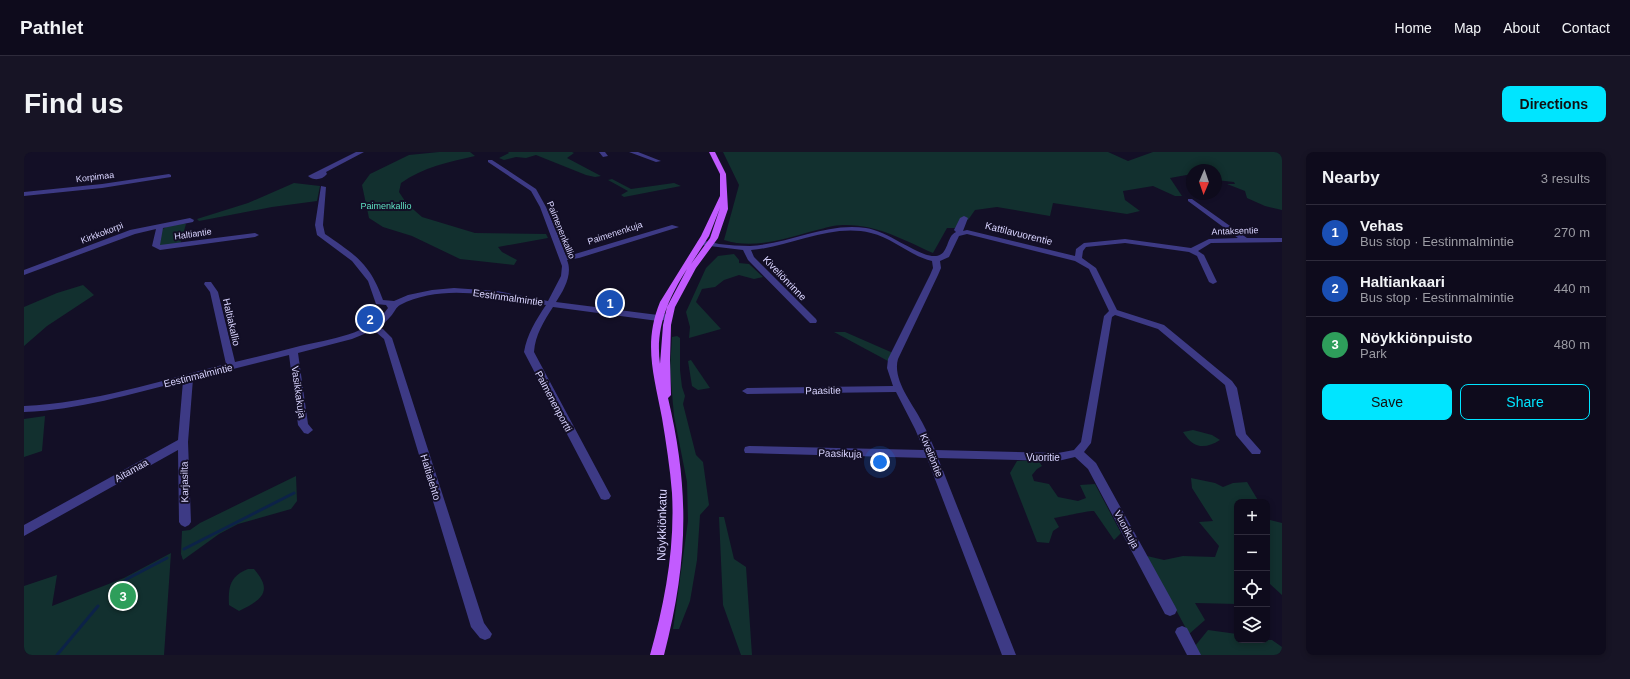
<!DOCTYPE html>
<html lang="en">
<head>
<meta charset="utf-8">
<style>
	body { margin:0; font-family:Arial,sans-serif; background:#171425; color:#f1f3f6 }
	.controls { position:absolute; right:12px; bottom:12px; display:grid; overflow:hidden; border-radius:8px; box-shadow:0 2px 6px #0003 }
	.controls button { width:36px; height:36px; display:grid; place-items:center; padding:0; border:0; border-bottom:1px solid #2e2b3b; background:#0e0b1c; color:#f1f3f6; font:20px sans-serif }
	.compass { position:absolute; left:1162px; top:12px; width:36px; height:36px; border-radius:50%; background:#0e0b1c; box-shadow:0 2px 6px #0003; rotate:182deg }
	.you { position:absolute; left:856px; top:310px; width:14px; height:14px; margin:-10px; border:3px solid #fff; border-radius:50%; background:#1a73e8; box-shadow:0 0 0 6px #1a73e833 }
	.badge { display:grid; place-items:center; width:26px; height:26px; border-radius:50%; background:#00e5ff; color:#fff; font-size:13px; font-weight:700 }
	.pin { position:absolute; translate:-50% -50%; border:2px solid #fff; box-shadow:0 1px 4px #0006 }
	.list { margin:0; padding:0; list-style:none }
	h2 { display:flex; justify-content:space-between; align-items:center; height:52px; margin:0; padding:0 16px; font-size:17px }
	h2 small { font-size:13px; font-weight:400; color:#9b9ba3 }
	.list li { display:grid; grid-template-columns:26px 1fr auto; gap:12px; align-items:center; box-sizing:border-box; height:56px; padding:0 16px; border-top:1px solid #2e2b3b }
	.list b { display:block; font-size:15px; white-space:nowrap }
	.list p { margin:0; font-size:13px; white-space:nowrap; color:#9b9ba3 }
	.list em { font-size:13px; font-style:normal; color:#9b9ba3 }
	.actions { display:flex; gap:8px; padding:12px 16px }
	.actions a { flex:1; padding:9px 0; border:1px solid #00e5ff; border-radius:8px; text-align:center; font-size:14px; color:#00e5ff }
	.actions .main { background:#00e5ff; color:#111 }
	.icon { flex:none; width:22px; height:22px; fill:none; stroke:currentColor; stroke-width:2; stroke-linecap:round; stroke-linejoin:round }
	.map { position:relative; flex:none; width:1258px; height:503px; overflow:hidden; border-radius:8px }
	header { display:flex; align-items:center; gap:24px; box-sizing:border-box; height:56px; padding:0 20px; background:#0e0b1c; border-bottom:1px solid #2e2b3b }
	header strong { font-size:19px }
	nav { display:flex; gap:22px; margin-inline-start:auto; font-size:14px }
	.intro { display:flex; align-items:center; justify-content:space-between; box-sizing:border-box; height:96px; padding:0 24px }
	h1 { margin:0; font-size:28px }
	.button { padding:10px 18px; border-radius:8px; background:#00e5ff; color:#111; font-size:14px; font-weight:700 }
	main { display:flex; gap:24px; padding:0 24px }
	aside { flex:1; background:#0e0b1c; border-radius:8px; box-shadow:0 2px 6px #0003 }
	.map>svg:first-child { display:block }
	.green { fill:#12302f }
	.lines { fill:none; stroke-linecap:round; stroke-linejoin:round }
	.stream { stroke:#0c2248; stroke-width:3 }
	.minor { fill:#3d3a85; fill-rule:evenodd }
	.major { fill:#c25bff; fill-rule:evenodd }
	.labels { text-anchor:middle; stroke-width:4; stroke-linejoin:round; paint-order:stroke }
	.far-street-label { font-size:9px; fill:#d9d4ff; stroke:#130f26 }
	.far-park-label { font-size:9px; fill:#5fe0c0; stroke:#130f26 }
	.street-label { font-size:10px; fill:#d9d4ff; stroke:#130f26 }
	.near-street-label { font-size:12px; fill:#d9d4ff; stroke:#130f26 }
</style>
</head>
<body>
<header>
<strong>Pathlet</strong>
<nav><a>Home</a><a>Map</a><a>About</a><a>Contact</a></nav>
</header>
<div class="intro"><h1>Find us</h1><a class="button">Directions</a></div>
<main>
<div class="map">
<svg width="1258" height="503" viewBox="0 0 1258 503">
	<rect width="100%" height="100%" fill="#130f26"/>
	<g class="green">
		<path d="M415,0H446L451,4C425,10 399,15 377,31L375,40L383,52L398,65L451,81L522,82L524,86L474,95L478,100L493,108L490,113L436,107L388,84L359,75L345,66L338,33L346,22L385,3Z"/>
		<polygon points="484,0 548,0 550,1 543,6 577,24 571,25 562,23 512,3 502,6 492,5 480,8 475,6 485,1"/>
		<path d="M699,0H1084L1104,9L1129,0H1258V58L1241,54L1223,46L1221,39L1203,32H1211L1210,30L1192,28V18H1168V22L1146,26L1158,44H1151L1129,34L1099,39L1101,48L1116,59L1103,62L1029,51L1026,64L973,55L951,58L944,68L935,70L931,76H923L909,101C880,88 852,72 819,73C810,73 801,76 793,78C762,86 731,98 700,88L715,33Z"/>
		<polygon points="588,27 607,37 650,31 657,34 600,45 597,43 604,39 584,28"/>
		<polygon points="270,31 296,34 293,49 248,55 175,69 173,67 224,51"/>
		<polygon points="159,71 162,72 156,93 135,93 137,78 142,75"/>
		<polygon points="710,102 715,108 715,111 725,112 739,125 730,127 715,123 700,128 691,135 678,137 672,150 697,177 665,186 666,175 662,160 682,116 694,104"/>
		<polygon points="59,133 70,143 23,174 0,194 0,155 33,141"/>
		<polygon points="810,180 821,180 869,201 864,209"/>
		<polygon points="653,184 656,186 656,218 658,235 661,244 659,252 672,303 679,310 685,353 676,363 673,408 666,449 655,477 649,477 664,369 663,330 650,264 646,218 648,185"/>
		<polygon points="667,208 686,236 674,238 668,234 664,209"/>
		<polygon points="21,264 18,299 0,305 0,267"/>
		<path d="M1169,278L1188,283L1196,288C1180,298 1169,296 1159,280Z"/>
		<path d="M1014,308L1018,314L1013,317L1008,323L1010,329L1025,332L1034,345L1054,349L1062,346L1056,333L1071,332L1097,381L1090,388L1070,359C1066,358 1037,365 1030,366L1035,375L1029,379L1025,391L1013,390L986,321L993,309Z"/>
		<polygon points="272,324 273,349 267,357 214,372 195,382 159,408 157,402 158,379 166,378 176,371"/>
		<polygon points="1167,326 1191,331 1199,335 1209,331 1223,330 1235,350 1213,350 1213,452 1171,451 1181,468 1165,482 1123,404 1140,408 1159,404 1191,405 1195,394 1175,370 1189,369 1168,336"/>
		<polygon points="1243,363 1246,368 1258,371 1258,443 1246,432 1243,434"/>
		<polygon points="695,365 700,365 710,407 722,415 728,503 717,503 699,453"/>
		<polygon points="147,401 140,503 0,503 0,434 33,423 28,454 100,426"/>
		<path d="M224,417H230C250,440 237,448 215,459L205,453C204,435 206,424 224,417Z"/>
		<polygon points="1184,478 1213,482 1213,488 1248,488 1258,495 1258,503 1176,503 1171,494"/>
	</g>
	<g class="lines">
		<g class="stream">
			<polyline points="160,397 270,341"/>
			<polyline points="91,438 103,427 143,406"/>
			<polyline points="33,503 74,454"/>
		</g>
		<g class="minor">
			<path d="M332,0H340L302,20L303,22C298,28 290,29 284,24Z"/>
			<polygon points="575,0 581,0 584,4 579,5"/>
			<polygon points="605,0 614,0 637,9 632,10"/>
			<path d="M464,8H468L512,37L522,55L542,103L551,102L648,73L655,75L555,106L543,108C549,122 540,138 532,150L634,163L643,162L647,165L646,167L634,169L529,155C520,169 511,183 510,200L587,344L585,347L581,348L577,347L500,200C503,182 512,168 522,153C476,145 420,130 376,153C372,155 370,161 367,164C363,169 358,173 353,176L359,177L368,186L460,471L468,482L466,486L461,488L456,486L447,475L360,187L353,181L345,180L328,187L274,201L284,272L289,278L284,282L280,281L274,273L265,203L169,227L164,290L167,370L165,373L161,375L157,373L155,370L154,298L0,384V373L154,288L159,229C107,242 54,258 0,260V254C68,251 136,229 202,212L186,140L180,132L181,130H187L194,140L211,210C232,205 254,200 276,194C305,187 346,183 364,156L362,153L352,152L344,129L328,109L293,83L291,73L297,34L302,35L299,73L301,82C331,103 346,111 359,148L370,149L384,143L408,138L430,136L473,139L524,149L537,124L538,114L516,55L507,39L464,10Z"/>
			<polygon points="145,22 147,23 147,25 78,36 0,44 0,40 78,32"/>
			<path d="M1164,47H1168L1223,86H1258V90L1187,91L1174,99L1180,103L1193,130L1189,132L1185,130L1173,104L1165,100L1101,91L1062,95L1059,99L1058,106L1072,116L1093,158L1140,173L1208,229L1213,236L1222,282L1237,299L1236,302H1228L1212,283L1201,233L1134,177L1091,163L1088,165L1067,291L1060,300L1072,311L1151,454L1153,458L1151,462L1146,464L1141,462L1064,317L1051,305L1034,309L914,306L992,503H978L903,306L721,301L720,298L721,295L725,294L900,298L891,277L872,240L723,242L718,239L723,236L869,234L863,216L864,207L906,123L909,116L908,109C886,104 869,86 847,81C807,71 767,95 727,98L730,105L792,167L793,169L792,171H786L724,108L719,98L677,93L673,91L674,89C681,88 689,91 695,92C705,93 716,94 726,94C766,92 802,70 842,76C864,79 896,106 912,104C925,103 922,84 932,80L930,78L936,66L940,64L944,66L939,79L943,78L1051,104L1052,97L1060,91L1101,87L1167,96L1185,87L1214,86L1164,49ZM943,82L1051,109L1065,117L1085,159L1080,164L1057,290L1050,298L1034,301L911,298C907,289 903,279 898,270C889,252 868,228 874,207L914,123L917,116L916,109L925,105L935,84Z"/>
			<polygon points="166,66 170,68 169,70 139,76 136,93 231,81 235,83 231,85 136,98 128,94 132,77 111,82 0,123 0,118 106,78"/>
			<polygon points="1158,474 1163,476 1177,503 1163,503 1151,480 1153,476"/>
		</g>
		<path class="major" d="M685,0H691L702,22L704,57L694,86L672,116L651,155L647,173L646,208L647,243L644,246C666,339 664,410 640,503H626C641,450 651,396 648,341C646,316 642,290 638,266C630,223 619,192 636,150L677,84L696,44V22ZM696,56L686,86L667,112L685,84ZM663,117L643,155L639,173L636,212C631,176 644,147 663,117Z"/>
	</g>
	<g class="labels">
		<g class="far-street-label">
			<text transform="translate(71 25) rotate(-7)" y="3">Korpimaa</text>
			<text transform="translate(537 78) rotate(68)" y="3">Paimenenkallio</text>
			<text transform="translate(1211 79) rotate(-2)" y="3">Antaksentie</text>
			<text transform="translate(78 81) rotate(-21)" y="3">Kirkkokorpi</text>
			<text transform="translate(591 81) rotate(-18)" y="3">Paimenenkuja</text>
			<text transform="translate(169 82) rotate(-8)" y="3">Haltiantie</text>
		</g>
		<g class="far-park-label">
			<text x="362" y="57">Paimenkallio</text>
		</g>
		<g class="street-label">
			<text transform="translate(995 81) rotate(14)" y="4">Kattilavuorentie</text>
			<text transform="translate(761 126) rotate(46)" y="4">Kiveliönrinne</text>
			<text transform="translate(484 145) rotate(8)" y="4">Eestinmalmintie</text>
			<text transform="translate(208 170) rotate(77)" y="4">Haltiakallio</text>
			<text transform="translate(174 223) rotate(-14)" y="4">Eestinmalmintie</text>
			<text transform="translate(799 238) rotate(-1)" y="4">Paasitie</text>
			<text transform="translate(275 240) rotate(82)" y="4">Vasikkakuja</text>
			<text transform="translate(530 249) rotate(62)" y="4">Paimenenportti</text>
			<text transform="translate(816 301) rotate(2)" y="4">Paasikuja</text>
			<text transform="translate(908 303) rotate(68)" y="4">Kiveliöntie</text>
			<text x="1019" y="309">Vuoritie</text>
			<text transform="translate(107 318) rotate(-29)" y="4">Aitamaa</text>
			<text transform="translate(407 325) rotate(73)" y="4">Haltialehto</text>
			<text transform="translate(160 330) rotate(-91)" y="4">Karjasilta</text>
			<text transform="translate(1103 377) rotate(62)" y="4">Vuorikuja</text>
		</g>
		<g class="near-street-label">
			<text transform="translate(638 373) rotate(-89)" y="4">Nöykkiönkatu</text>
		</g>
	</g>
</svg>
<div class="controls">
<button>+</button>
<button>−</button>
<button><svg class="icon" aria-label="locate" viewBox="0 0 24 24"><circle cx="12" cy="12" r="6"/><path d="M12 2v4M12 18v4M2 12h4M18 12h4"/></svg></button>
<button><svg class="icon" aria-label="layers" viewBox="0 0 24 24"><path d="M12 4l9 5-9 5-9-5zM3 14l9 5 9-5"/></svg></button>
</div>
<svg class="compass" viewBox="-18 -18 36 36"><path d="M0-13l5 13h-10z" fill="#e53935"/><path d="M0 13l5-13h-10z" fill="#9b9ba3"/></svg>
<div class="you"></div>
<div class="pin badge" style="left:586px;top:151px;background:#1a4fb4">1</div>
<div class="pin badge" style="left:346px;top:167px;background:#1a4fb4">2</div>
<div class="pin badge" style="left:99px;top:444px;background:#2e9e5b">3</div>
</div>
<aside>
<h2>Nearby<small>3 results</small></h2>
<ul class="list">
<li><span class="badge" style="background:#1a4fb4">1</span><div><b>Vehas</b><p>Bus stop · Eestinmalmintie</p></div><em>270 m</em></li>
<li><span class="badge" style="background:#1a4fb4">2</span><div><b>Haltiankaari</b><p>Bus stop · Eestinmalmintie</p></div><em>440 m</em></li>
<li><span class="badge" style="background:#2e9e5b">3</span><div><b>Nöykkiönpuisto</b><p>Park</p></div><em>480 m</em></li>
</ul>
<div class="actions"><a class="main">Save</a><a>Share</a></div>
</aside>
</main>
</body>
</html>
